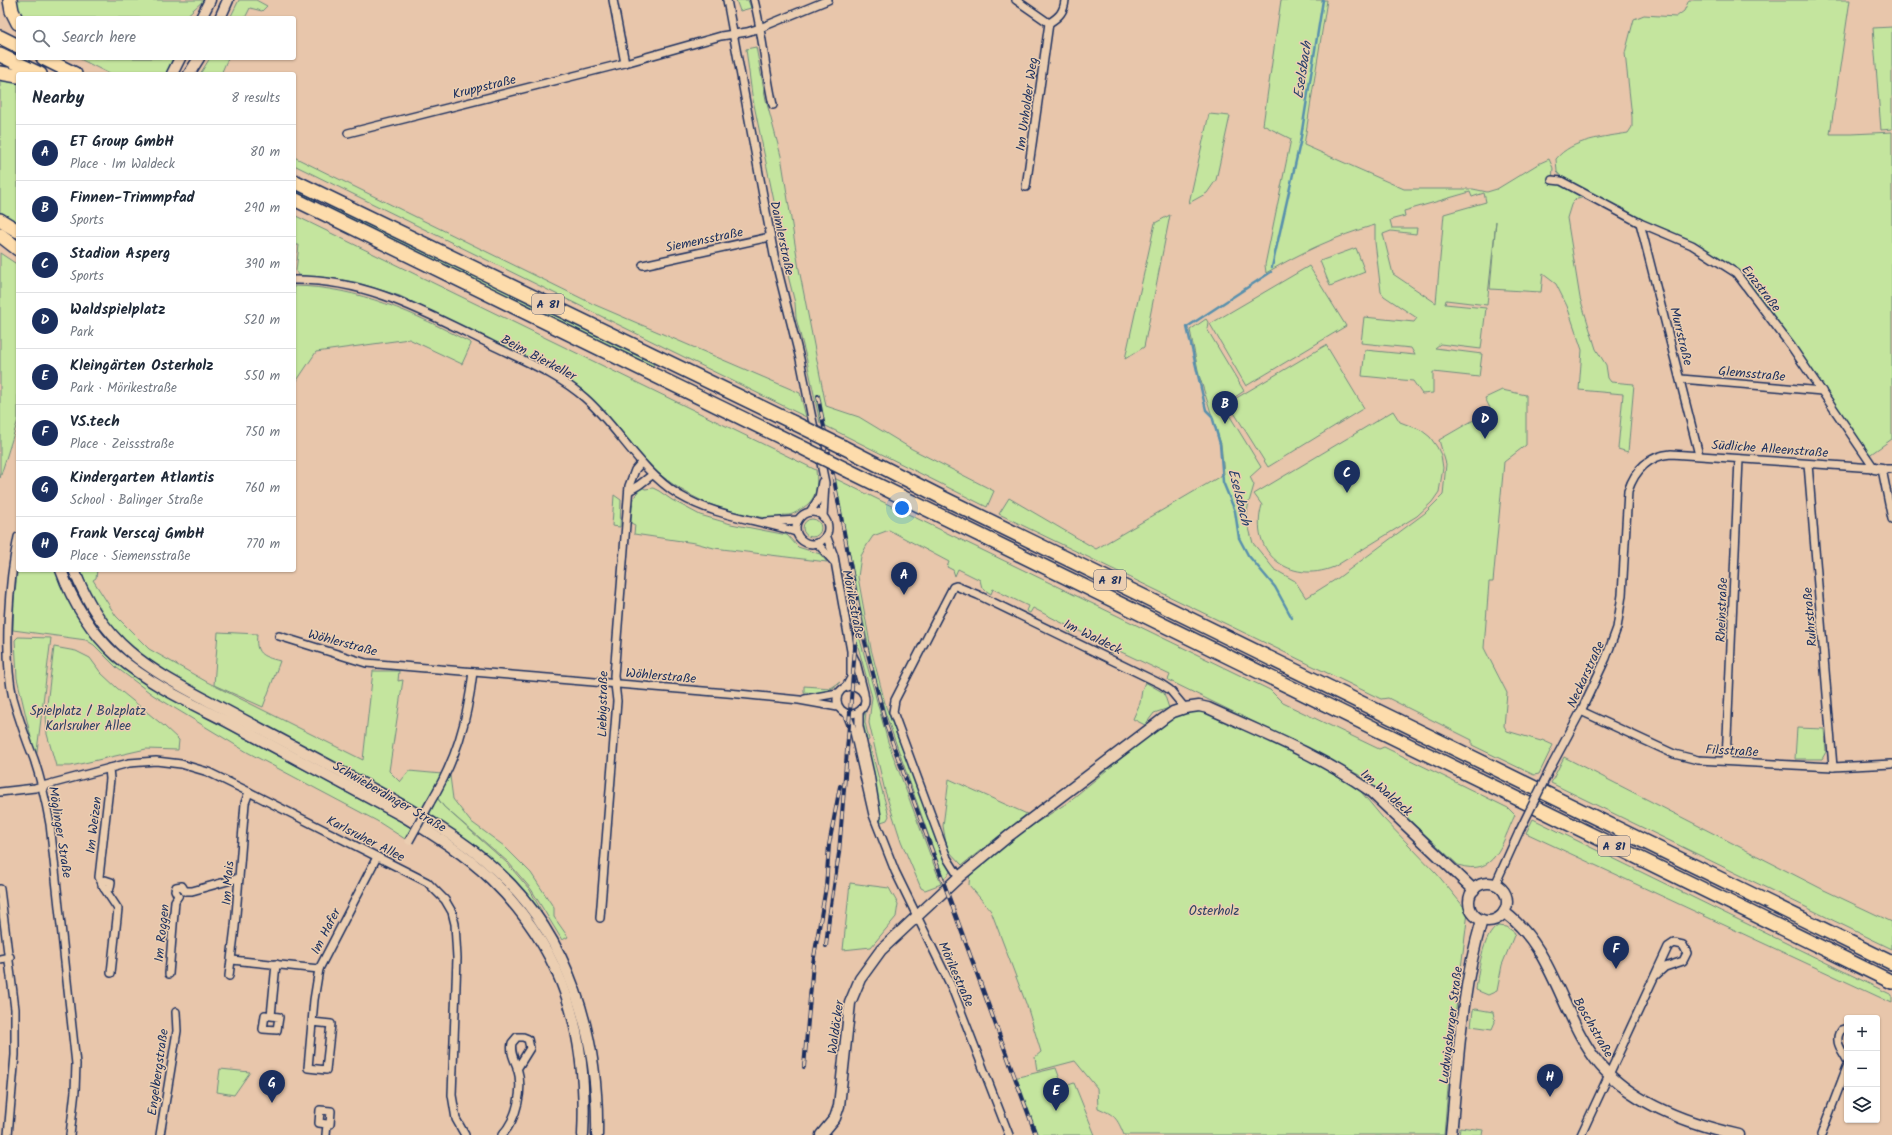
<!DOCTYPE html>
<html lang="en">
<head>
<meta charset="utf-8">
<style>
	body { margin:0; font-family:Kalam,sans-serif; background:#f2f2f3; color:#1f2937 }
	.controls { position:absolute; right:12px; bottom:12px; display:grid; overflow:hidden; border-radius:4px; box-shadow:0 1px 3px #0004 }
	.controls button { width:36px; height:36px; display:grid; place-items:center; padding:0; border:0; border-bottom:1px solid #e0e1e3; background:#fff; color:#1f2937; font:20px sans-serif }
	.you { position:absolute; left:902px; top:508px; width:14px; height:14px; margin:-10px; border:3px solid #fff; border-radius:50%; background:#1a73e8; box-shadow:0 0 0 6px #1a73e833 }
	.badge { display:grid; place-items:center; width:26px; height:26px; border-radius:50%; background:#1b2f5e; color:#fff; font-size:13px; font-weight:700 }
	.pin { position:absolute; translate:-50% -33px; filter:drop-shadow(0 1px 2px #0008) }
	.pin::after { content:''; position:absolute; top:21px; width:14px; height:12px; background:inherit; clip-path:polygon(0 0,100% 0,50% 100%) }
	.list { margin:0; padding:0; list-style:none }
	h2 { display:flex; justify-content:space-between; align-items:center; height:52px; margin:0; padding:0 16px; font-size:17px }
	h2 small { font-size:13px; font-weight:400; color:#747a83 }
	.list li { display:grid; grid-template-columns:26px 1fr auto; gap:12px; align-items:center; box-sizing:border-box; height:56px; padding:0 16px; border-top:1px solid #e0e1e3 }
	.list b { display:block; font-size:15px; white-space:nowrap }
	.list p { margin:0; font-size:13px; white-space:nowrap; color:#747a83 }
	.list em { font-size:13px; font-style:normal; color:#747a83 }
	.icon { flex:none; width:22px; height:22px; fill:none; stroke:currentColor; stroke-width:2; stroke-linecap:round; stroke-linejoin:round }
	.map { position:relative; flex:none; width:1892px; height:1135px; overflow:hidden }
	.search { position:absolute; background:#fff; box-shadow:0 1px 3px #0004; left:16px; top:16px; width:280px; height:44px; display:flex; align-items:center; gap:10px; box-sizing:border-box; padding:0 14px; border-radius:4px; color:#747a83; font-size:15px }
	.panel { position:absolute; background:#fff; box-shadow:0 1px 3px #0004; left:16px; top:72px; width:280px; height:500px; border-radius:4px }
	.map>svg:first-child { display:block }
	.green { fill:#c4e59e; stroke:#708a7e; fill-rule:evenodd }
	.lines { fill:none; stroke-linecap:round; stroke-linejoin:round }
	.stream { stroke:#5990ad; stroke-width:2.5 }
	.street-casing { stroke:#1b2f5e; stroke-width:10 }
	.secondary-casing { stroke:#1b2f5e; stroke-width:13 }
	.highway-casing { stroke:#1b2f5e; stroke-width:16 }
	.street { stroke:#ebceb1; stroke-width:7 }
	.secondary { stroke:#ebceb1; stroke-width:10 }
	.highway { stroke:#fddcac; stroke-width:13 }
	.rail-casing { stroke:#1b2f5e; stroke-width:4 }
	.rail { stroke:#ebceb1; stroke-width:2.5; stroke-dasharray:8; stroke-linecap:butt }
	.street-bridge-casing { stroke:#1b2f5e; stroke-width:10; stroke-linecap:butt }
	.highway-bridge-casing { stroke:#1b2f5e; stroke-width:16; stroke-linecap:butt }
	.street-bridge { stroke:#ebceb1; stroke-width:7 }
	.highway-bridge { stroke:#fddcac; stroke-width:13 }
	.labels { text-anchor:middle; stroke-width:3; stroke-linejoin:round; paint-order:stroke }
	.shield { fill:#ebceb1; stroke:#595f77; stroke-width:1 }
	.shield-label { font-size:12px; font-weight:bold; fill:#1b2f5e }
	.street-label { font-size:13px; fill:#1b2f5e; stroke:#ebceb1 }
	.park-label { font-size:13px; fill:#2c4164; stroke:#ebceb1 }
	.water-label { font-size:14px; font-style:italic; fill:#253f6b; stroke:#ebceb1 }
</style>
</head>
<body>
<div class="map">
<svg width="1892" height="1135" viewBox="0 0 1892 1135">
	<rect width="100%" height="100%" fill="#e8c6ab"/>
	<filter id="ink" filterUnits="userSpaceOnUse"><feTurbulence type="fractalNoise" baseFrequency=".025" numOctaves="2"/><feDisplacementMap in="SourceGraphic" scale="8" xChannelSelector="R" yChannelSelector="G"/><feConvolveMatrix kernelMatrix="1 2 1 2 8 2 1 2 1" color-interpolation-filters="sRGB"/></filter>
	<g filter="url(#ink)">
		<g class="green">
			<polygon points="14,0 204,0 184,18 20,18"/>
			<polygon points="239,0 256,0 267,6 262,11 250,8 245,18 230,18"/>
			<polygon points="736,0 748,0 751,8 740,11"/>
			<path d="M1281,0H1327L1304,145L1404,189H1473L1487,192L1497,189L1538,164L1549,159L1553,168L1552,180L1588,196L1574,200L1571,205L1567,218L1580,298L1596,349L1606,365L1608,378L1611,382L1634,384L1628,452L1618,449L1623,394L1579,390L1582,350L1567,306L1556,284L1543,274L1541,292L1490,289L1496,221L1487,305L1446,300L1445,304L1486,308L1481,349L1440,344L1435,348L1482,354L1479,377L1433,372V393L1422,394L1413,381L1362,376L1365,350L1415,355L1411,348L1361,343L1364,317L1414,322L1417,318L1384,296L1381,292L1375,242V225C1336,236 1300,253 1266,273L1265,265L1291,139L1263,125ZM1470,192L1472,197L1484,193L1486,202L1444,214L1436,303L1393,274L1383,234L1391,231L1416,234L1417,228H1392L1390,220L1405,216L1404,211Z"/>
			<path d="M1689,0H1850L1830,134H1852L1892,132V439L1868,456L1736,273L1692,245L1640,223L1565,181L1557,172L1556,159C1572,139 1605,137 1628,133L1632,127V117L1625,53L1634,19L1644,15L1676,17L1684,11Z"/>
			<polygon points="1892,27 1892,129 1881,130 1873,28"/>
			<polygon points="756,47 766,100 781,156 799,269 826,406 859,417 912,449 994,491 987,507 820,423 807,361 796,318 795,303 776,228 774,217 775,206 752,95 746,49"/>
			<polygon points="78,58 176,58 167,74 110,74"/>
			<polygon points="210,58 228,58 221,74 200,74"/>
			<polygon points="0,79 18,82 18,225 0,213"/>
			<polygon points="1209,114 1230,116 1216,180 1207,193 1189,203"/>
			<polygon points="294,157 593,304 800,393 806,417 294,165"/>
			<polygon points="294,188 316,199 315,202 294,191"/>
			<polygon points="329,205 654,364 653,366 328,208"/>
			<path d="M294,215L816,470C818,487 817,500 801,509C795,513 791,516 783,515V519C735,517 693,503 656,471C624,438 602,401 562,376L400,296L355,282L298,275L296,271L299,245H296L294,256Z"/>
			<polygon points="1170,215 1144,347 1125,359 1155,223"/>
			<polygon points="1356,248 1365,272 1330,286 1320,261"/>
			<polygon points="0,253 18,265 18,420 0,478"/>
			<polygon points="1309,266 1346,326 1246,386 1210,324"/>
			<path d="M294,286C359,287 414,313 471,343V344L462,364L409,339L316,352L294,385Z"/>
			<polygon points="1206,319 1208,322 1207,329 1244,391 1223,405 1261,467 1250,477 1254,485 1249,502 1246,517 1253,543 1274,569 1295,581 1306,598 1338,578 1425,513 1443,495 1446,464 1439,440 1491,410 1485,398 1502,390 1526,395 1526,445 1504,462 1493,582 1489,582 1484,648 1507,693 1504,726 1507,731 1541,741 1542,740 1553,745 1539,774 1534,775 1472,745 1472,740 1388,698 1381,699 999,514 1009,498 1096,549 1224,474 1221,444 1199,375 1190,330"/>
			<polygon points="1326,345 1364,408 1268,467 1228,403"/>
			<path d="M1393,411L1400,422L1421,430L1430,437L1437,447L1441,455L1443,468L1439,492L1432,502L1417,516L1334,567C1290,585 1248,553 1262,505L1254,494Z"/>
			<path d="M834,478L1270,690L1283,703L1379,749L1384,747L1508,808L1515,815C1501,844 1496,877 1458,865L1363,777L1256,723L1168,680L1170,675L1115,649L1112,654L1110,652L1112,647L1073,628L1071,633L1068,631L1070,627L1033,608L1030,613L1026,611L1028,606L993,589L991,594L982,588L980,580L958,569L955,576L953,570L947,567L949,562L889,530L873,536L867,545L861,556L858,577L871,649L886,707L950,872L944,879L885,712L872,664Z"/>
			<path d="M642,487L645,489L653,488L659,491L672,500L700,515L731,524L787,535L798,547L820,554L827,562L714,548L695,543L634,534L635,525L631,523C632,510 631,496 642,487Z"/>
			<polygon points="614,495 621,500 620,527 612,526"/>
			<circle cx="812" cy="528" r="9"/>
			<polygon points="18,565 18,570 56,570 106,652 135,677 170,698 396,819 411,828 405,839 377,821 247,752 153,695 117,668 94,645 86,640 13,630 14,601"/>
			<path d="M80,570H97L96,578L93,580L116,616L149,649L207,682L363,760L373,671H399L398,681L403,680L389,771L400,782L409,771L442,774L428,802L426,801L421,810L175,678C129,648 100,623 80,570Z"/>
			<polygon points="855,621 888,742 941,884 925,890 921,888 901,841 885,791 869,723 872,697 857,643"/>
			<path d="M218,632L257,634C255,654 261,656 280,661L263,707L214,685Z"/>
			<polygon points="18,637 51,638 36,759 17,678 15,640"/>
			<polygon points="54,647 76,651 90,658 101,673 117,688 164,726 179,740 178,750 146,749 71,766 56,766 47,734 46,713"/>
			<path d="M840,682C831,692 818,694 804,692V686L831,688Z"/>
			<polygon points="1145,682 1164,693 1169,708 1154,713 1145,725 1133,719 1140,703 1142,690"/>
			<path d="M1197,710L1211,714L1314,761L1352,781L1382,817L1437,874L1468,912L1452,1041L1444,1135H1124C1117,1118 1115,1115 1098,1108L1097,1088L1075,1061L1037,1071L1035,1057L1041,1052L1027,1006L991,911L969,885L970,871L1033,825L1067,803L1141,742L1178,715Z"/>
			<polygon points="866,711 865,722 869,740 865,742 861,721"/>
			<polygon points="1797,728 1824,729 1826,752 1822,759 1795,759"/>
			<polygon points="870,746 889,816 887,820 881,822 866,747"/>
			<polygon points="1564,757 1824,890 1892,922 1892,949 1551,783"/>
			<polygon points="450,776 453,799 470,821 504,846 531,873 554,908 554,917 568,937 562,940 531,889 508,862 444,807 437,797"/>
			<polygon points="949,779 1027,814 962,865 947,849 943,826"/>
			<path d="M437,798L444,807L507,863L530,890L542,912L537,911C511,870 471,839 429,815Z"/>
			<polygon points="1533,819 1892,995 1892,1003 1526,833"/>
			<polygon points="850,883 889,888 898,904 896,917 871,947 843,950"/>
			<path d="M1498,926L1507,927L1515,933L1502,965L1497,991L1488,995L1476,990C1478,973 1482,935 1498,926Z"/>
			<polygon points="1476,1009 1493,1012 1495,1022 1492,1029 1471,1026 1473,1010"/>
			<polygon points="1056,1068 1063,1087 1074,1083 1095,1135 1036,1135 1014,1078"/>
			<polygon points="220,1069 250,1072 234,1095 217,1092"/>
			<polygon points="1460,1127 1483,1130 1482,1135 1459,1135"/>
		</g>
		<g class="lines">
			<g class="stream">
				<polyline points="1300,143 1323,0"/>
				<polyline points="1272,267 1300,143"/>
				<polyline points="1271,272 1187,327 1206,410 1212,416 1220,444 1223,482 1235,511 1239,538 1248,555 1275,587 1292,618"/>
			</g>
			<defs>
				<g id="street">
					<polyline points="613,0 625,63"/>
					<polyline points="727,0 774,255 800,359 825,483 823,517"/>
					<path d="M754,0C763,35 765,70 773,105"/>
					<path d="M1016,0L1049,23C1059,17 1064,12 1065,0"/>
					<polyline points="348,133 625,63 721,36 747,32 760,28 828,0"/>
					<polyline points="1552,180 1561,181 1640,223 1692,245 1736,273 1791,346 1874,468"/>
					<polyline points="1026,187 1049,23"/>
					<polyline points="1640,223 1699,455"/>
					<polyline points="643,265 770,237"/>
					<path d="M294,280C368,279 426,313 490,344C522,360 558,374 585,398C619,428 639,470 679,495C716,517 757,519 796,532"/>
					<polyline points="1681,379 1822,391"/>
					<polyline points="1808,464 1833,767"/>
					<polyline points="1892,469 1882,469 1892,519"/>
					<polyline points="629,491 639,485 652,475"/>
					<polyline points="810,512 819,498 822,482"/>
					<circle cx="812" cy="528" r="16"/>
					<polyline points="765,522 798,520"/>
					<polyline points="826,535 834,556 851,651 851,678 846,687"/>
					<path d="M18,537C9,580 3,655 13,698C19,719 26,739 34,759C41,780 46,802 50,824L76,1064L75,1091L70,1135"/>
					<polyline points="817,543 834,562"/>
					<polyline points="279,636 366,663 739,694 799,700 838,707"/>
					<polyline points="852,654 856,662 864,693"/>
					<circle cx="851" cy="700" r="14"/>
					<polyline points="805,699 838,693"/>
					<polyline points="1581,711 1674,754 1698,760 1833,767 1892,764"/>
					<polyline points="859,712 859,726 870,774 877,817"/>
					<polyline points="847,714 854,732 873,815 895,871 952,988 1009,1135"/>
					<polyline points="1726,761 1739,459"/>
					<path d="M1552,765L1581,711L1606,658L1617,628L1622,595L1628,491C1635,470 1649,456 1671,454L1874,468"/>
					<polyline points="109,768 110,779 99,877 104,888 118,909 111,973"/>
					<polyline points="0,792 35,788 129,763 156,761 181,764 208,772 249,792 427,882 445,900 452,912 455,924 457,958 452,1095 456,1119 465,1135"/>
					<path d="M430,803C456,760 467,723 473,672"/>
					<polyline points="959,877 947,858 893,712 895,700 953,587 956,586 978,595 1161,684 1170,690 1185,708"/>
					<polyline points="102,885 105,880 111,882 110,888 104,888"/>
					<polyline points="1495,885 1519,832"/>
					<polyline points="0,889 15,1009 15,1055 8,1135"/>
					<polyline points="185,891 192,891 239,878"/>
					<polyline points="178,896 175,890 176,887 182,886 185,891"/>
					<polyline points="600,918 617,701 614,676 629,486 635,470 641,463"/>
					<polyline points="0,959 10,957"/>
					<polyline points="232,960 319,969"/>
					<polyline points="169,974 175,901 178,896"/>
					<polyline points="229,976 235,927 245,803 249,792"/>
					<polyline points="271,1016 279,1017 277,1030 263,1029 265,1015 271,1016 276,964"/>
					<polyline points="312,1022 331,1024 326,1070 308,1068 314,1000 319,969 377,857"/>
					<path d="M1847,1028L1841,1030C1833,1041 1842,1050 1847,1060"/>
					<polyline points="160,1135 177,1031 176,1012"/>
					<polyline points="326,1135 327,1124 330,1124 331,1111 320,1110 319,1123 327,1124"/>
					<path d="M502,1135C517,1119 524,1089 517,1067C514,1059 510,1052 512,1043L517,1037H523L528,1039L530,1048L517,1069"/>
					<polyline points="1581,1135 1668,947 1674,943 1683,945 1687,953 1683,961 1665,967 1655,976"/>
					<polyline points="1821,1135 1847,1067"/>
				</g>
				<g id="secondary">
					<polyline points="201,18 210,0"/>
					<polyline points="220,18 228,0"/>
					<polyline points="172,74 180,58"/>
					<polyline points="189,74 199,58"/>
					<polyline points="1874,468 1882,469"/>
					<path d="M61,570C72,601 92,634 117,656C149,684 189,702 226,721C285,753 344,784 403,816C434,835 465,854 491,879C565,951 588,1035 583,1135"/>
					<path d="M74,570C106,652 155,672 227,711C274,736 322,761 369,787C413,811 458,835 496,870C570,937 599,1038 597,1135"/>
					<circle cx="1488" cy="902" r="19"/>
					<path d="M1504,912C1534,934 1548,966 1563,999C1573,1021 1584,1046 1600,1065C1634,1105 1690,1124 1739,1135"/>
					<path d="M821,1135L835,1118L839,1106L850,1003L860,979L881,950L959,877L1010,835L1163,719L1173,712L1185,708L1199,706L1208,708C1263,733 1319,755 1369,790L1474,890"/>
					<path d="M1451,1135C1458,1063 1461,990 1482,920"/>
				</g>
				<g id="highway">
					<polyline points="10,0 12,11 18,23"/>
					<polyline points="0,37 18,46"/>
					<polyline points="0,55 40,74"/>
					<polyline points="43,58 75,74"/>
					<polyline points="0,73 18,76"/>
					<polyline points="294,181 792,422"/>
					<polyline points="294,199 799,446"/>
					<polyline points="0,220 18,231"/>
					<polyline points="0,235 18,249"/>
					<polyline points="843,447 945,499 1892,963"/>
					<polyline points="849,471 1892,982"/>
				</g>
			</defs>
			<use href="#street" class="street-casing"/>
			<use href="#secondary" class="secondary-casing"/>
			<use href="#highway" class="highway-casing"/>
			<use href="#street" class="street"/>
			<use href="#secondary" class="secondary"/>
			<use href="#highway" class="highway"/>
			<defs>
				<g id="rail">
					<polyline points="818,396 865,642 886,725 1036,1135"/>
					<polyline points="826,946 829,918 839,853 855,648 854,616 850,594"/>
					<polyline points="804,1067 813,963 826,887 829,845 840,786"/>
				</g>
			</defs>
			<use href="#rail" class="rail-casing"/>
			<use href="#rail" class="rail"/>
			<defs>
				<g id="street-bridge">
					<polyline points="1519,832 1552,765"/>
					<polyline points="409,841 430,803"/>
				</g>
				<g id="highway-bridge">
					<polyline points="792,422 843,447"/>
					<polyline points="799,446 849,471"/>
				</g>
			</defs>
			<use href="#street-bridge" class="street-bridge-casing"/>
			<use href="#highway-bridge" class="highway-bridge-casing"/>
			<use href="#street-bridge" class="street-bridge"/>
			<use href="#highway-bridge" class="highway-bridge"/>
		</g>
	</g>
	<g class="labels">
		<g class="shield">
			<rect x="532" y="294" width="32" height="20" rx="3"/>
			<rect x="1094" y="570" width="32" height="20" rx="3"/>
			<rect x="1598" y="836" width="32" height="20" rx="3"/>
		</g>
		<g class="shield-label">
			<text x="548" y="308">A 81</text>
			<text x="1110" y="584">A 81</text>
			<text x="1614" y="850">A 81</text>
		</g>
		<g class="street-label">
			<text transform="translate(484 86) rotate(-14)" y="5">Kruppstraße</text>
			<text transform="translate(1026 104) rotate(-82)" y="5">Im Unholder Weg</text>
			<text transform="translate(783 238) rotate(78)" y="5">Daimlerstraße</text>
			<text transform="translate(704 239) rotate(-12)" y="5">Siemensstraße</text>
			<text transform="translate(1762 288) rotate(52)" y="5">Enzstraße</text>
			<text transform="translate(1682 336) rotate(76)" y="5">Murrstraße</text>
			<text transform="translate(539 357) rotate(28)" y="5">Beim Bierkeller</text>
			<text transform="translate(1752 373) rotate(5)" y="5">Glemsstraße</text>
			<text transform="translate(1770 448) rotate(4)" y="5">Südliche Alleenstraße</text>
			<text transform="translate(854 604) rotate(79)" y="5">Mörikestraße</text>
			<text transform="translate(1721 610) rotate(-88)" y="5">Rheinstraße</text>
			<text transform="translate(1809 617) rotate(-95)" y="5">Ruhrstraße</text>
			<text transform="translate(1093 636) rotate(26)" y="5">Im Waldeck</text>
			<text transform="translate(343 642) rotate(15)" y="5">Wöhlerstraße</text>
			<text transform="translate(1585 674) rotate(-65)" y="5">Neckarstraße</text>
			<text transform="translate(661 675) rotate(5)" y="5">Wöhlerstraße</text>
			<text transform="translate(602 704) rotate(-89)" y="5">Liebigstraße</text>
			<text transform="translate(1732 750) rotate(3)" y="5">Filsstraße</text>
			<text transform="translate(1387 792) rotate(41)" y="5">Im Waldeck</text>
			<text transform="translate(390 796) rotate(30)" y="5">Schwieberdinger Straße</text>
			<text transform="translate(93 825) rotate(-83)" y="5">Im Weizen</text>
			<text transform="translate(61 832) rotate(81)" y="5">Möglinger Straße</text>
			<text transform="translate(366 838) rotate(27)" y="5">Karlsruher Allee</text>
			<text transform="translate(227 883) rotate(-86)" y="5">Im Mais</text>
			<text transform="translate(325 931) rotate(-63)" y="5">Im Hafer</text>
			<text transform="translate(161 933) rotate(-84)" y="5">Im Roggen</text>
			<text transform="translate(957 974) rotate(66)" y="5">Mörikestraße</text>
			<text transform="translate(1450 1025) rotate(-83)" y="5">Ludwigsburger Straße</text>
			<text transform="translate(835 1027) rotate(-82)" y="5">Waldäcker</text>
			<text transform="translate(1594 1027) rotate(60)" y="5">Boschstraße</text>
			<text transform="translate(157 1072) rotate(-82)" y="5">Engelbergstraße</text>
		</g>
		<g class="park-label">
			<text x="88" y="715">Spielplatz / Bolzplatz<tspan x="88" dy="15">Karlsruher Allee</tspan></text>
			<text x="1214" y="915">Osterholz</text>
		</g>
		<g class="water-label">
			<text transform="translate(1302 70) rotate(-81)" y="5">Eselsbach</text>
			<text transform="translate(1240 497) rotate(76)" y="5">Eselsbach</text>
		</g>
	</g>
</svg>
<div class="controls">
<button>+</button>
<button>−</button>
<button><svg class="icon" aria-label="layers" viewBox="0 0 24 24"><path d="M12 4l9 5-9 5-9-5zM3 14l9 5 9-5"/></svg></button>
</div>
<div class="you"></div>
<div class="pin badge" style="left:904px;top:595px">A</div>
<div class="pin badge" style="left:1225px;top:424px">B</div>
<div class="pin badge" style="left:1347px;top:493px">C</div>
<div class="pin badge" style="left:1485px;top:439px">D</div>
<div class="pin badge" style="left:1056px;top:1111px">E</div>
<div class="pin badge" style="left:1616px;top:969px">F</div>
<div class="pin badge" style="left:272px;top:1103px">G</div>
<div class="pin badge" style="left:1550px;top:1097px">H</div>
<div class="search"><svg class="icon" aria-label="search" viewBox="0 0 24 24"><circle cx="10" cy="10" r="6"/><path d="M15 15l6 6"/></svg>Search here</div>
<section class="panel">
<h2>Nearby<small>8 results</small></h2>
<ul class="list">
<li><span class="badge">A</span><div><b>ET Group GmbH</b><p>Place · Im Waldeck</p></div><em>80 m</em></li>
<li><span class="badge">B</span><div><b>Finnen-Trimmpfad</b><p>Sports</p></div><em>290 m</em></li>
<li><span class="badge">C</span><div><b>Stadion Asperg</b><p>Sports</p></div><em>390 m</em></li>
<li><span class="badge">D</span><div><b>Waldspielplatz</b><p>Park</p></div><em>520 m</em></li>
<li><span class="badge">E</span><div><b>Kleingärten Osterholz</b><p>Park · Mörikestraße</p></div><em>550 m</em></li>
<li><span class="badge">F</span><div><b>VS.tech</b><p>Place · Zeissstraße</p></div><em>750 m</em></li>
<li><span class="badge">G</span><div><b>Kindergarten Atlantis</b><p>School · Balinger Straße</p></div><em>760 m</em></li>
<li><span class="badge">H</span><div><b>Frank Verscaj GmbH</b><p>Place · Siemensstraße</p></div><em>770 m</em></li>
</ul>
</section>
</div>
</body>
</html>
